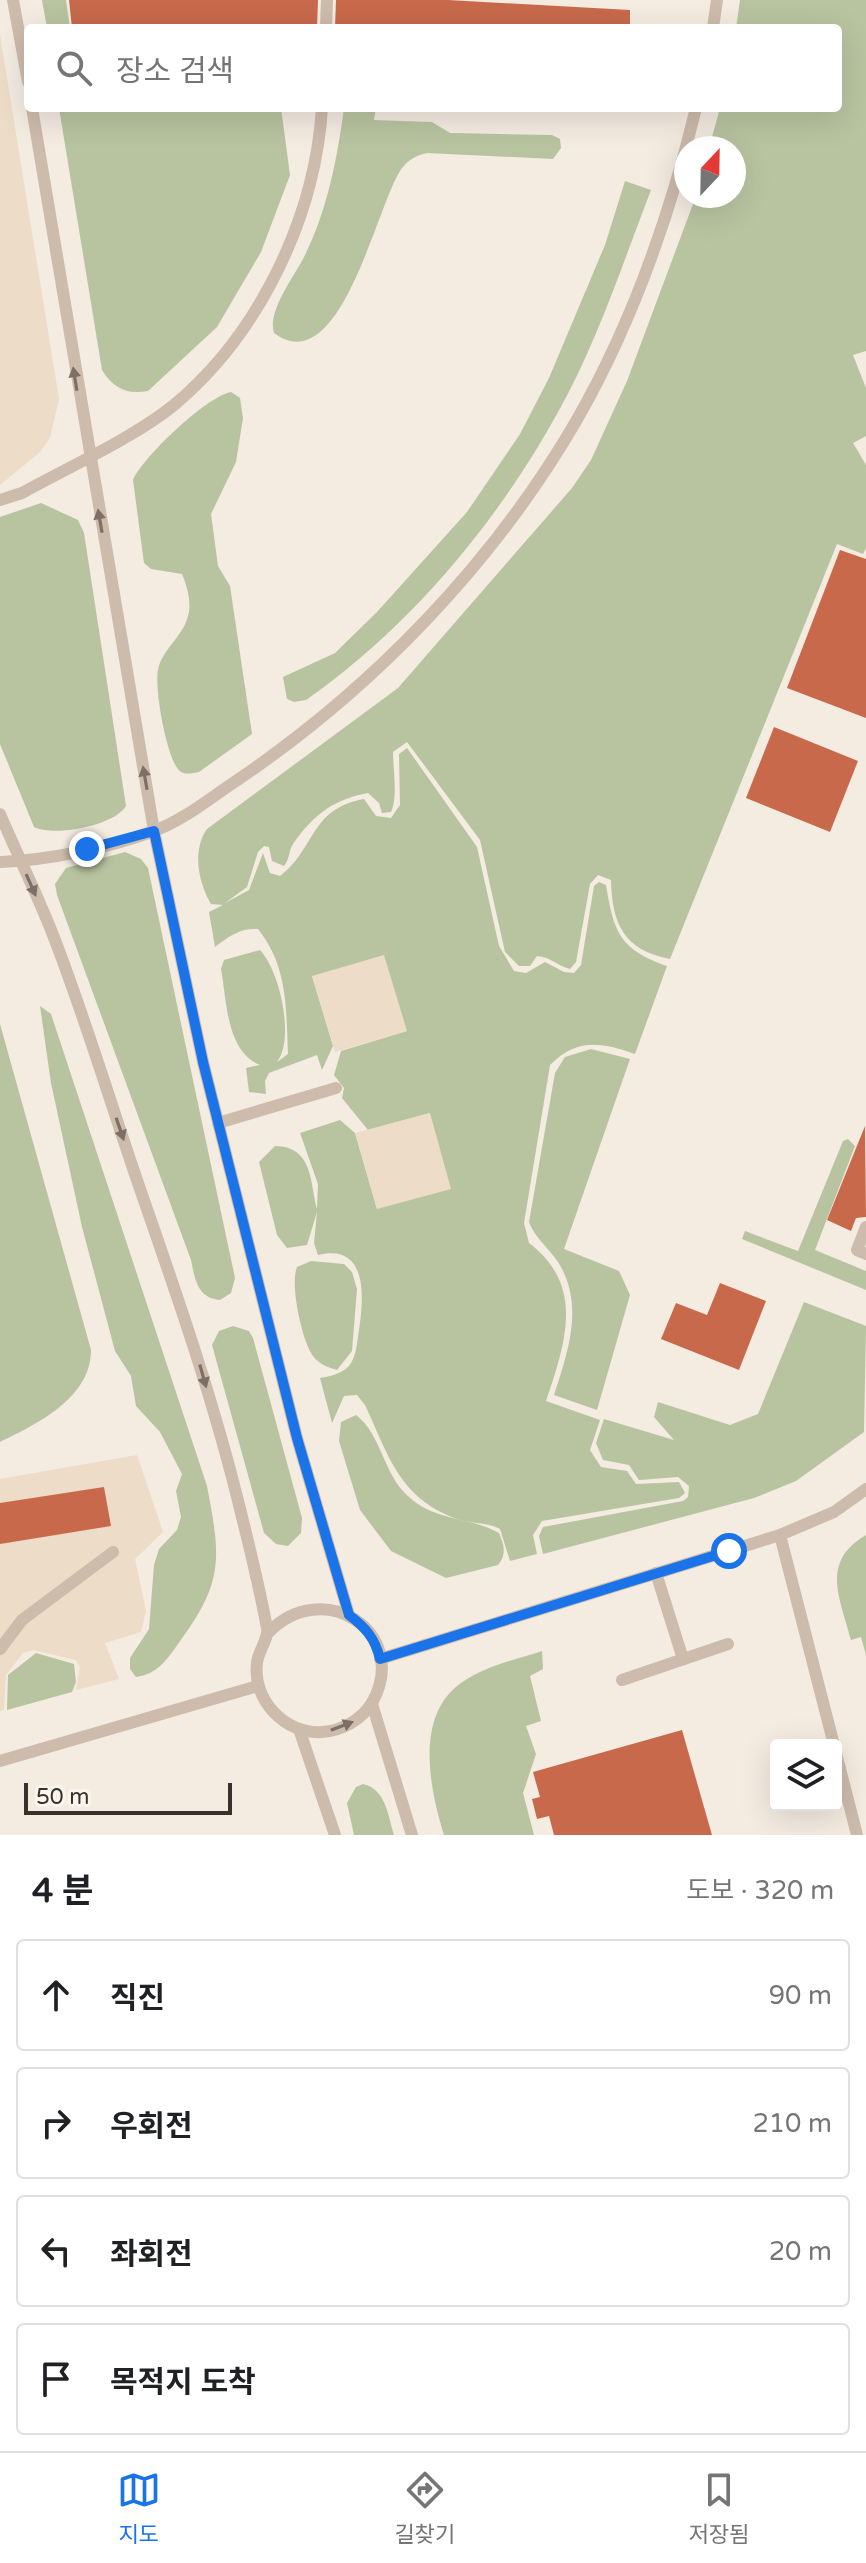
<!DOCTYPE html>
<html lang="ko">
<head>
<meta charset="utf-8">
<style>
	body { margin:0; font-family:"Varela Round","Noto Sans KR",sans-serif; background:#f2f2f2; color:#202124 }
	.controls { position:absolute; right:24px; bottom:24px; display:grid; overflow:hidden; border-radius:8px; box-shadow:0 8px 32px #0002 }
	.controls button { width:72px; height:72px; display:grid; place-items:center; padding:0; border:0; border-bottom:2px solid #e0e0e0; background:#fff; color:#202124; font:40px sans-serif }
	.compass { position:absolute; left:674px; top:136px; width:72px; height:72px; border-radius:50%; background:#fff; box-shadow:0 8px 32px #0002; rotate:22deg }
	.scale { position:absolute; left:24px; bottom:20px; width:208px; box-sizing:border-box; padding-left:8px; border:4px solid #3b302b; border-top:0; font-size:22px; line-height:28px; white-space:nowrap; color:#3b302b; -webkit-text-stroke:6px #fbf5ee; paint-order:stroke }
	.stop { position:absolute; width:24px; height:24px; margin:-18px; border:6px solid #1a73e8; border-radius:50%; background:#fff }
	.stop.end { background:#1a73e8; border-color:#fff; box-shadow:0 2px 8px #0008 }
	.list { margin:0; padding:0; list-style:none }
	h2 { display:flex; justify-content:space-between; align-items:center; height:104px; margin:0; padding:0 32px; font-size:34px }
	h2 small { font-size:26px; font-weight:400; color:#757577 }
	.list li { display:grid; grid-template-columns:52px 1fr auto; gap:24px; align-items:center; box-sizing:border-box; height:112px; margin:0 16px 16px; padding:0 16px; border:2px solid #e0e0e0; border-radius:8px }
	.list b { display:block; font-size:30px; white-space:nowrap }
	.list em { font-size:26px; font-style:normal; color:#757577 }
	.icon { flex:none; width:44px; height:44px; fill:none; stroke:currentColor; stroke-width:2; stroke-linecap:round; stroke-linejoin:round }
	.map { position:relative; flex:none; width:866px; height:1835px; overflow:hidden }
	.search { position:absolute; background:#fff; box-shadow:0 8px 32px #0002; left:24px; right:24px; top:24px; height:88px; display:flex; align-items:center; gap:20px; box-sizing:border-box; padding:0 28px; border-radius:8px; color:#757577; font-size:30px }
	.sheet { height:616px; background:#fff }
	nav { display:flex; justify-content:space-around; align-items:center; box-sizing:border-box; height:112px; border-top:2px solid #e0e0e0; background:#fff; font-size:22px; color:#757577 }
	nav a { display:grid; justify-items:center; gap:4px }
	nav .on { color:#1a73e8 }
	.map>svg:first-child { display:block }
	.green { fill:#b8c4a0 }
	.plaza { fill:#ecdcc8 }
	.building { fill:#c8694b }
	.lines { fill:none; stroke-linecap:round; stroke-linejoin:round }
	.lane { stroke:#cdbbac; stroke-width:12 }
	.oneway { fill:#7d6f65 }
	.route { stroke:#1a73e8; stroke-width:10 }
</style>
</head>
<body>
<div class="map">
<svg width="866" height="1835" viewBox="0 0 866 1835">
	<rect width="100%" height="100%" fill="#f4ebe1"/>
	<g class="green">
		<polygon points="42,0 66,0 70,28 47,28"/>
		<path d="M740,0H866V351L853,355L866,388V436L853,443L866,465V548L863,554L837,544L670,959C623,950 612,923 611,880L598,875L590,884L576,962L570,969C557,966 551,957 537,956L530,966H519L505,952L480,840L407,742L393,752C393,770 398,797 391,812L382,813L379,803L368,793C334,799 313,815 293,844C288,852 290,859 284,866L272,861L269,847L264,846L258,852L247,887L225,903L249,890L263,853L270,873L280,876C316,849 309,809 364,799L376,816L391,818L400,805L399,754L407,748L477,847L499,946L514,971L526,973L545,962L564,972L574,973L581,965L594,886L599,882L606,885C614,932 619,949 667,966L635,1054C601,1042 577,1038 550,1065L524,1223L529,1243C586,1286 565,1344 546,1401L600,1420L590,1450L601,1467L627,1471L636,1484L679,1482L685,1493L679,1498L542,1521L533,1535L537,1554L510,1561L500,1529C487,1522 471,1524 457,1519C399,1498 389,1456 365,1405L357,1395L344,1396L332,1423L320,1378C331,1376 341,1374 349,1366C357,1356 357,1341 359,1330C364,1297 368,1243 318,1255L314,1243L317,1212L307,1245L287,1248L277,1235L259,1162L275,1146C313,1147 310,1181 317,1209L318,1184L300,1133L340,1120L355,1133L377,1209L430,1113L368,1130L342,1098L344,1088L334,1075L341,1051L407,1031L312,976L333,1046L322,1070L317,1055L269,1073L265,1081L266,1094L249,1092L246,1068L260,1065C226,1051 227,1001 221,969L224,960L260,950C280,971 295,1039 277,1062L288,1054C286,1007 288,967 258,929C240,928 229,936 215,947L209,912L223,905L211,904C198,882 192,850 207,829L398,688L572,488L591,460L627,381L696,196H734V148H709L720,108H838V28H736Z"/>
		<path d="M59,108H281L290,175L261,252L217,327L148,391C127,395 113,388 102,370Z"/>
		<path d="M344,108H376L374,120L432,122L450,133L552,135L560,139L561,148L553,159L427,153C417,155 408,160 402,168C377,202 341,383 274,333C267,312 293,278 303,259C327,212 337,160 344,108Z"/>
		<path d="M625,181L651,190C622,265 597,343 557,414C496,524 410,627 306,700L294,702L287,699L283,677L335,653L377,612L467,512L520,434L549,378L605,245Z"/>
		<path d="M231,392L240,398L243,418L236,462L211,514L218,566L230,586L252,734L199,772C193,773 187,775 181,772C167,763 154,687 158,670C162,649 183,637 188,616C192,603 187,586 182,574L151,569L144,563L133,480C143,457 207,396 231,392Z"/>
		<path d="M41,503L78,520L84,533L126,806C114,826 54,837 34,827L0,744V517Z"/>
		<path d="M125,852L141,859L148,868L235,1278L231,1293L220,1300C197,1298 195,1279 191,1260L57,895L55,884L66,868Z"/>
		<path d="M40,1006L51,1014L207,1486C221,1559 224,1582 178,1644C166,1661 157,1674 136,1677L130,1669V1658L149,1629L154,1565L159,1549L177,1530L181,1517L176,1491L182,1474L160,1432L136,1406L131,1376L115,1351L82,1227L51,1083Z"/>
		<path d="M0,1024L91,1350C91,1398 37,1424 0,1442Z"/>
		<path d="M591,1049L630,1059L564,1249L619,1271L630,1295L597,1410L554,1395C568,1351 585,1305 558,1262C548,1247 535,1238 529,1222L555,1073L565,1057Z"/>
		<polygon points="848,1139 855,1146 815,1250 866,1271 866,1290 742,1239 745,1231 798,1251 843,1141"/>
		<path d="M311,1261L344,1264L352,1272L357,1289L352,1351L337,1370C326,1367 317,1363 311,1353C301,1336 290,1284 297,1267Z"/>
		<polygon points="804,1302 866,1326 864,1432 796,1481 754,1498 543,1554 539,1536 543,1527 683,1501 688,1497 689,1486 678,1477 639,1480 629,1465 603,1460 596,1443 604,1419 674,1440 654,1417 658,1402 730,1425 758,1414"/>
		<polygon points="233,1326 249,1331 253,1338 302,1518 301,1533 288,1546 276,1544 264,1533 212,1345 219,1331"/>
		<path d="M356,1415C379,1432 383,1468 402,1490C431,1523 467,1515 499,1533C504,1545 507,1554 498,1565L446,1578L391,1551L360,1510L339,1441L341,1422Z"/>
		<path d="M866,1535V1655L861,1637L851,1640C840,1597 820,1562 866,1535Z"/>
		<path d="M542,1651L543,1669L530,1676L541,1721L526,1726L536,1754L523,1793L534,1835H444C430,1790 414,1716 461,1683C485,1666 515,1660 542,1651Z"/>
		<polygon points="36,1653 74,1664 76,1682 72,1692 7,1710 8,1675"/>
		<path d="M363,1784C386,1789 388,1816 394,1835H354L347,1803L356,1787Z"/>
	</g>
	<g class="plaza">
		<polygon points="0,35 59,399 50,438 40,452 0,485"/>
		<polygon points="384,955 407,1031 335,1052 312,976"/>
		<polygon points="430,1113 451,1189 377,1209 355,1133"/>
		<polygon points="137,1455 163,1532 135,1559 146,1611 141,1632 105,1643 119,1679 76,1690 80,1667 76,1660 33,1650 23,1653 6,1675 4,1710 0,1711 0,1479"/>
	</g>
	<g class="building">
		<polygon points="69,0 318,0 317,28 72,28"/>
		<polygon points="336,0 448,0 630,10 630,28 335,28"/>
		<polygon points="840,550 866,559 866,718 787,688"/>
		<polygon points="774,727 858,761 830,832 746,798"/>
		<polygon points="865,1126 866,1217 856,1218 851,1231 827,1220"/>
		<polygon points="720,1283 766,1301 739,1370 661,1339 676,1303 707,1315"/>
		<polygon points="104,1487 111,1526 0,1544 0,1503"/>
		<polygon points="682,1730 712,1835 554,1835 549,1816 537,1819 532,1799 540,1797 533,1772"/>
	</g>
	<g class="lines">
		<g class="lane">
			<polyline points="13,0 28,82"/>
			<polyline points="326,28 327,0"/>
			<polyline points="713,28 717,0"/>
			<polyline points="32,108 154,831 203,1062 297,1438 349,1615"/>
			<path d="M0,500L22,493C67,468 135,437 174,405C259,334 315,218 322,108"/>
			<path d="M0,814C17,854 37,894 53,935C85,1017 110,1102 139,1186C177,1295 215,1404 242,1517C251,1553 260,1591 267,1628C269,1639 258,1651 257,1663C252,1699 285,1735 322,1732C342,1731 363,1719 373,1701C410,1631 322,1576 268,1633"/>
			<path d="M0,862C50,860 107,848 154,831C184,820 210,798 236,781C372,689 492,565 575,423C630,328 670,215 696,108"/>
			<polyline points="218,1123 336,1088"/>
			<polyline points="866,1227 857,1250 866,1254"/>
			<polyline points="780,1535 834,1745"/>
			<polyline points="656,1573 683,1659"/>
			<polyline points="0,1649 22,1620 113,1552"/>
			<polyline points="380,1659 780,1535 834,1512 866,1489"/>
			<polyline points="622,1680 728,1644"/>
			<polyline points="372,1704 412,1835"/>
			<polyline points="299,1729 335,1835"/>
			<polyline points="836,1753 857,1835"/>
			<polyline points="0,1761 258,1686"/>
		</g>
	</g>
	<defs><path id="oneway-solid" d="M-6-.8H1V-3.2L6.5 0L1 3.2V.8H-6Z" transform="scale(2)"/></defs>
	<g class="oneway">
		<use href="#oneway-solid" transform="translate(75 379) rotate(-99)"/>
		<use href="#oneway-solid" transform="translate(100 521) rotate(-100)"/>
		<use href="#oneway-solid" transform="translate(145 778) rotate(-100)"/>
		<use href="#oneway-solid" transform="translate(31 885) rotate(66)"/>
		<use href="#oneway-solid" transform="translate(120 1129) rotate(71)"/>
		<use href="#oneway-solid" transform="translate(203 1376) rotate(74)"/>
		<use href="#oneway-solid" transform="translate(342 1726) rotate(-21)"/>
	</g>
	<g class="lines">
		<path class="route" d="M87,849L154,831L203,1062L297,1438L349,1615C365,1627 375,1638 380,1659L729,1551"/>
	</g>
</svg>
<div class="controls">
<button><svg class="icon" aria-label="layers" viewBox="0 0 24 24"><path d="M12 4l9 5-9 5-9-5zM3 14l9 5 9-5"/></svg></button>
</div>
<svg class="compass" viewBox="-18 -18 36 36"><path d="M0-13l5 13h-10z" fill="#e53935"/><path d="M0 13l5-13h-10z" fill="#757577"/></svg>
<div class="scale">50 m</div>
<div class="stop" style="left:729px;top:1551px"></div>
<div class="stop end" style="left:87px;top:849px"></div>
<div class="search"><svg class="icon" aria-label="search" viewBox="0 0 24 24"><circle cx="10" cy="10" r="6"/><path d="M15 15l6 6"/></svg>장소 검색</div>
</div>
<section class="sheet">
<h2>4 분<small>도보 · 320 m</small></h2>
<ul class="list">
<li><svg class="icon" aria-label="ahead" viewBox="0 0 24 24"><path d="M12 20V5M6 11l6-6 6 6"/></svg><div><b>직진</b></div><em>90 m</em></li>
<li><svg class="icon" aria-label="right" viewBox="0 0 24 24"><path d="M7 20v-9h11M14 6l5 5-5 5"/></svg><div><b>우회전</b></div><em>210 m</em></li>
<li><svg class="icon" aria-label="left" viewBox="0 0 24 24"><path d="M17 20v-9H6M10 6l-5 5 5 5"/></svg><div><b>좌회전</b></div><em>20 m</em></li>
<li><svg class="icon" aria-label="arrive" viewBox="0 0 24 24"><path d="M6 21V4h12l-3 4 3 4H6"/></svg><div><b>목적지 도착</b></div></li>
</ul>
</section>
<nav>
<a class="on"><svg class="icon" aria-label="map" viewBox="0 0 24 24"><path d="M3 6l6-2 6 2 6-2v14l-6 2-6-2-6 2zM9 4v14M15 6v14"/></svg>지도</a>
<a><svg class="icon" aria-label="directions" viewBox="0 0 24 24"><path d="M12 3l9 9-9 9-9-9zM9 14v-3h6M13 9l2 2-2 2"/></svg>길찾기</a>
<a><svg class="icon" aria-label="saved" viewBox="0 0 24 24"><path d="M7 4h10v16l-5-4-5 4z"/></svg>저장됨</a>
</nav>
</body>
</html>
